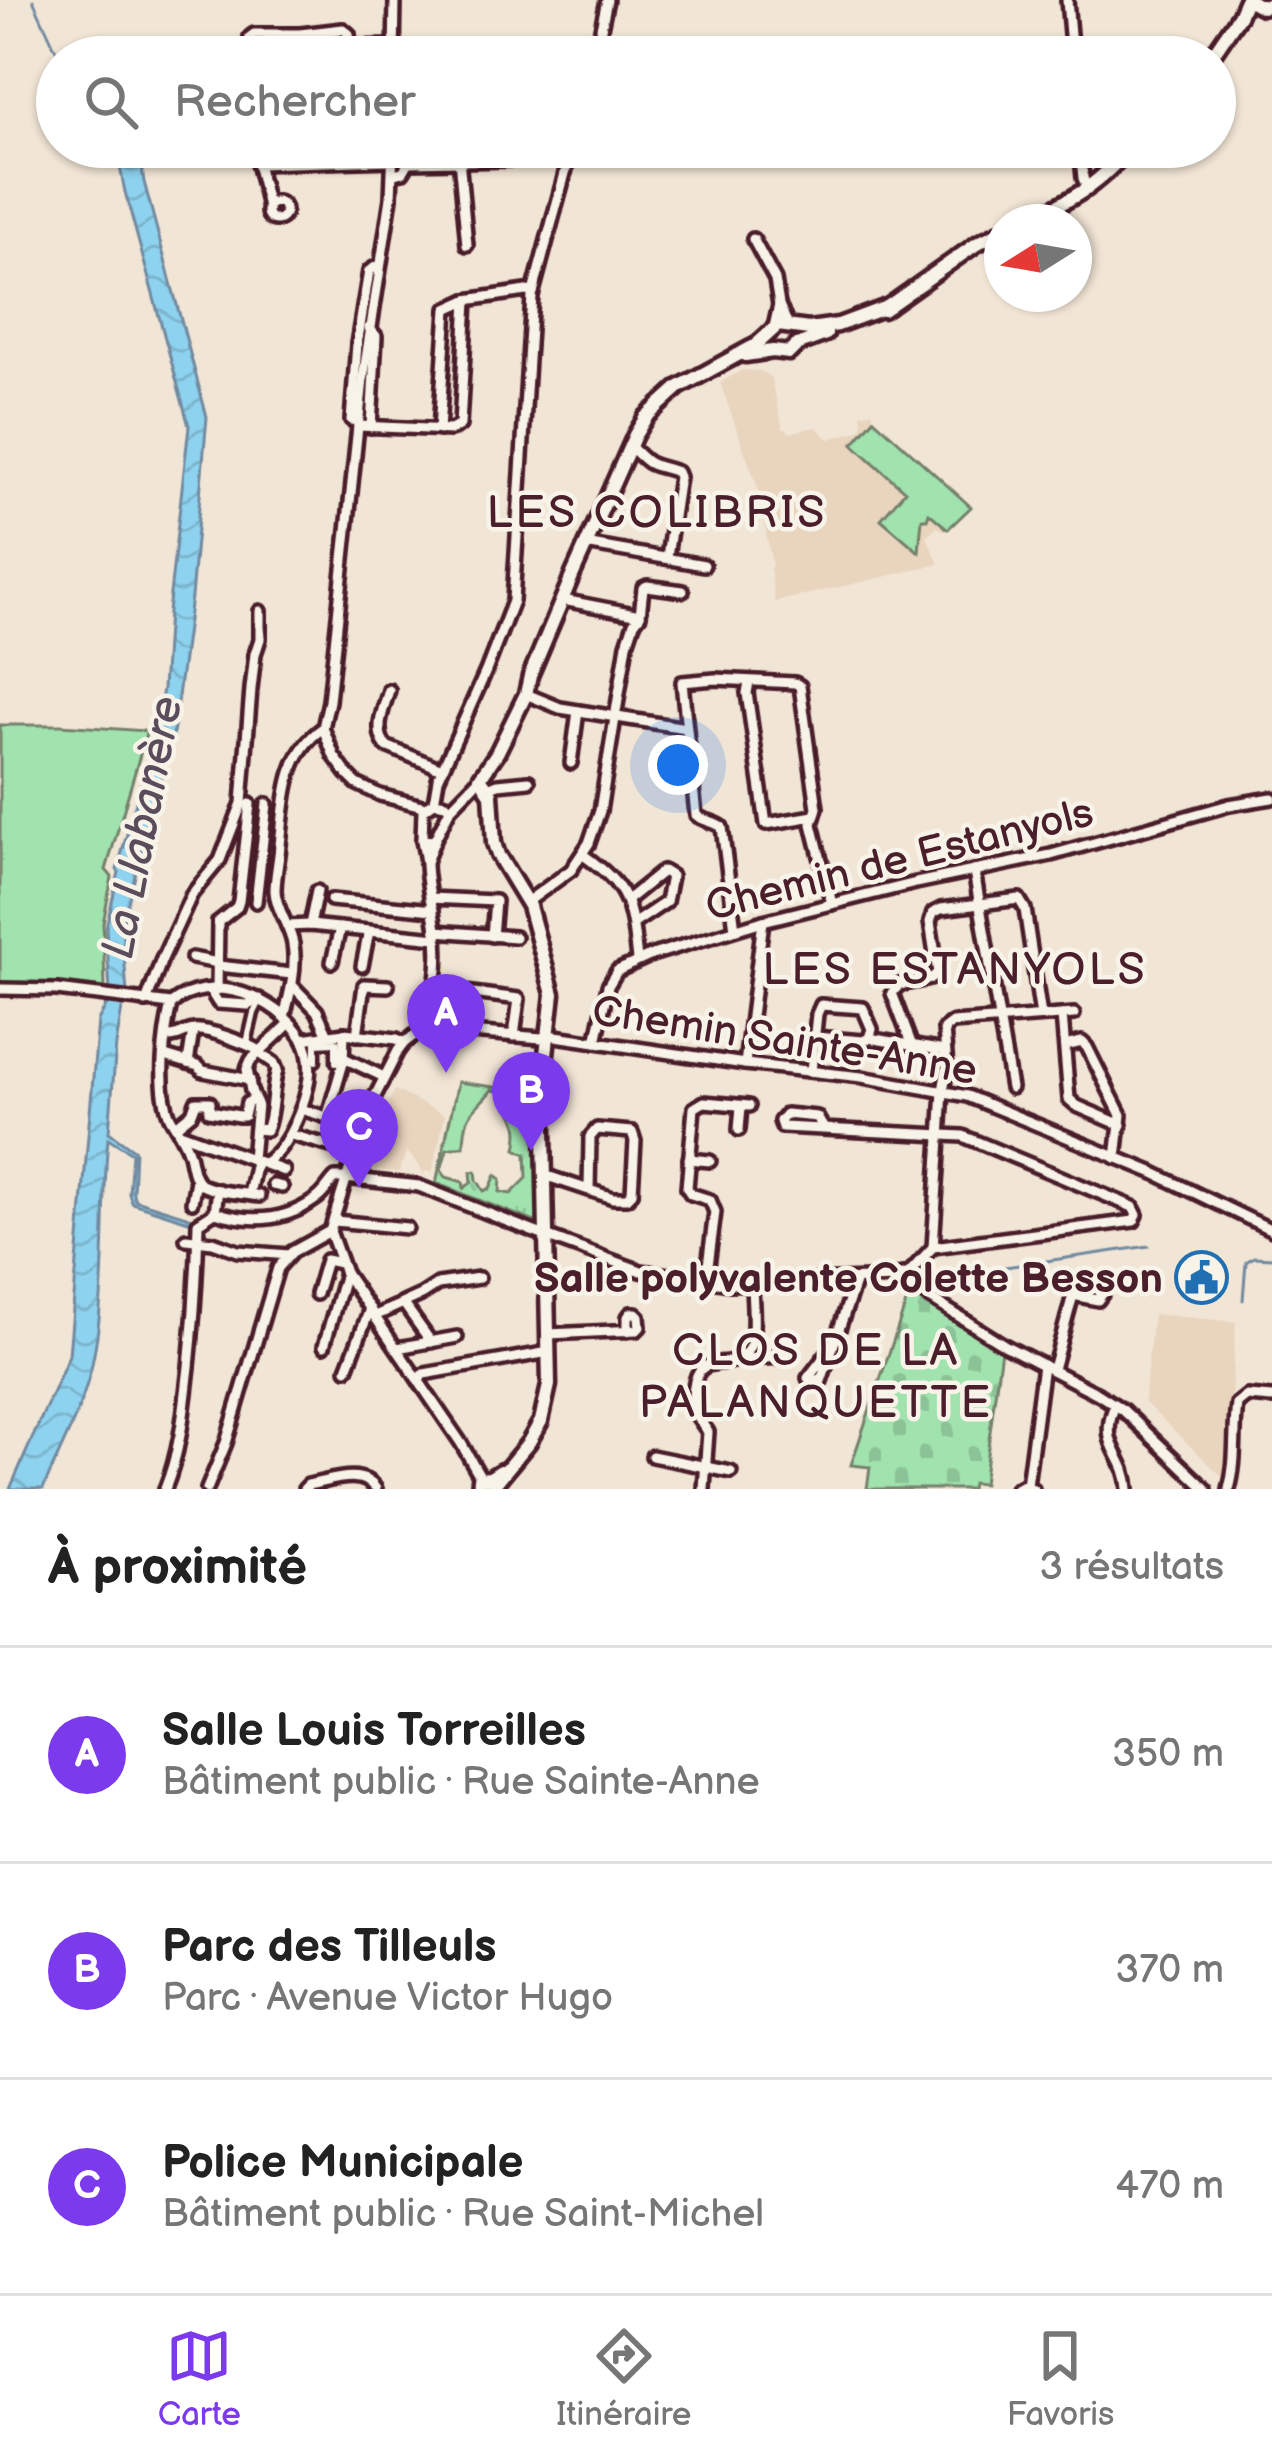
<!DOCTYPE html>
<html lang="fr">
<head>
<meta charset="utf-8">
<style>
	body { margin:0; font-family:"Balsamiq Sans",sans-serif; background:#f2f2f2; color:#222 }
	.compass { position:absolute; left:984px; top:204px; width:108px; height:108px; border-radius:50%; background:#fff; box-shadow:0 3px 9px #0004; rotate:259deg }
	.you { position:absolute; left:678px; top:765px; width:42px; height:42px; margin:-30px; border:9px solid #fff; border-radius:50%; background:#1a73e8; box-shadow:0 0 0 18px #1a73e833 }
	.badge { display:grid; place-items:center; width:78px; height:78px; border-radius:50%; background:#7c3aed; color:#fff; font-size:39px; font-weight:700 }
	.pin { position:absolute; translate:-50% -99px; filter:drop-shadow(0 3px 6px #0008) }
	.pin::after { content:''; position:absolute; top:63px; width:42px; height:36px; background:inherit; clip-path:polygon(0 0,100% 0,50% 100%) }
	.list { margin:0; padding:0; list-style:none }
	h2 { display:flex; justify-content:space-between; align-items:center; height:156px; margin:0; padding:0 48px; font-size:51px }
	h2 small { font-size:39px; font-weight:400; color:#767676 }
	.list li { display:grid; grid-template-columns:78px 1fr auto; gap:36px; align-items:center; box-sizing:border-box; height:216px; padding:0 48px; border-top:3px solid #e0e0e0 }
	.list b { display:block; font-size:45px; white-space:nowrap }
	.list p { margin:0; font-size:39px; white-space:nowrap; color:#767676 }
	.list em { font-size:39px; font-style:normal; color:#767676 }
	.icon { flex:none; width:66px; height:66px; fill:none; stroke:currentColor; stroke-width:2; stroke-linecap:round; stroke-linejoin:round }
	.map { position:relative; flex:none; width:1272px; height:1489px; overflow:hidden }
	.search { position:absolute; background:#fff; box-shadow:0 3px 9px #0004; left:36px; right:36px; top:36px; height:132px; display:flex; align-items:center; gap:30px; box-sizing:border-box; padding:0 42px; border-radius:66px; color:#767676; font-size:45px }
	.sheet { height:804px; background:#fff }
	nav { display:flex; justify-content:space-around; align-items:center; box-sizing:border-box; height:168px; border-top:3px solid #e0e0e0; background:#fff; font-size:33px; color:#767676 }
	nav a { display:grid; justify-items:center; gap:6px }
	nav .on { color:#7c3aed }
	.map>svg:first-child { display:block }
	.built { fill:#e9d4be }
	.grass { fill:url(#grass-tufts); stroke:#75816c; stroke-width:3; fill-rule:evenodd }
	.cemetery { fill:url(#cemetery-stones); stroke:#75816c; stroke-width:3 }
	.garden { fill:#a0e3ae; stroke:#75816c; stroke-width:3 }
	.water { fill:url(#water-waves); stroke:#728aa0; stroke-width:3 }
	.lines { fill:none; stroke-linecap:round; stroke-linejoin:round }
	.stream { stroke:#728aa0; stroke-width:3 }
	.pedestrian-casing { stroke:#4a1f2b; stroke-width:15 }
	.minor-casing { stroke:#4a1f2b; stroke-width:18 }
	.secondary-casing { stroke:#4a1f2b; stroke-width:21 }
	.pedestrian { stroke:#f7f3e8; stroke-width:6 }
	.minor { stroke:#f7f3e8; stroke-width:9 }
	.secondary { stroke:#f7f3e8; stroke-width:12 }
	.labels { text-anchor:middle; stroke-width:9; stroke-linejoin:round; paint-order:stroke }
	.street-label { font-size:42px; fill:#4a1f2b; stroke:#f7f3e8 }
	.poi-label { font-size:42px; font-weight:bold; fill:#4a1f2b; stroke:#f7f3e8; text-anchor:end }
	.neighbourhood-label { font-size:45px; letter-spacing:3px; fill:#4a1f2b; stroke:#f7f3e8 }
	.water-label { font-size:45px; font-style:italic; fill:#5b4c5c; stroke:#f7f3e8 }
</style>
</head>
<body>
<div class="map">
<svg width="1272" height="1489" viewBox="0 0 1272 1489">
	<defs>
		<pattern id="grass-tufts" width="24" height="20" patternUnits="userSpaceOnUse" patternTransform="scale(3)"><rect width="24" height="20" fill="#a0e3ae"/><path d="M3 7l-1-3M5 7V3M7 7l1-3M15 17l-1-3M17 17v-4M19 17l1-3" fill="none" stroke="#8bc296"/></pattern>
		<pattern id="cemetery-stones" width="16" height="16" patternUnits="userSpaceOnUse" patternTransform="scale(3)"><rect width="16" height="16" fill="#a0e3ae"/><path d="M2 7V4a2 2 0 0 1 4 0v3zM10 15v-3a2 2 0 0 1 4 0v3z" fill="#8bc296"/></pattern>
		<pattern id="water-waves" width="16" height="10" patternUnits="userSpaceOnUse" patternTransform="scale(3)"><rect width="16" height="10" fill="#8dd2ee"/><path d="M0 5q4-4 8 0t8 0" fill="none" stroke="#7bb4cc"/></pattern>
	</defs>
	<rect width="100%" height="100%" fill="#f1e5d5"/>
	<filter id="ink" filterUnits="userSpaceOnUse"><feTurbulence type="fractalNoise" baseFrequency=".00833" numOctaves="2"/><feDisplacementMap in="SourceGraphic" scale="24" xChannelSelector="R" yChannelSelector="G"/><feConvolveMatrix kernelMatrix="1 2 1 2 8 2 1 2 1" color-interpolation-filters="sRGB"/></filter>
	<g filter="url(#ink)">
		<g class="built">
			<polygon points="742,370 761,371 771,378 783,429 787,429 789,433 816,427 829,439 860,430 863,424 861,414 872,411 874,420 971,507 946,531 937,527 926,535 939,564 775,602 770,569 772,565 758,488 720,383"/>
			<polygon points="395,1090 445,1115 432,1173 426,1170 424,1173 407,1151 399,1172 369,1170 386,1117 382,1115"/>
			<polygon points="1153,1314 1236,1322 1225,1479 1144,1402"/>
		</g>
		<path class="grass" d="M458,1082L538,1093L539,1218L535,1222L436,1183ZM492,1090L503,1092C510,1116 523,1119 516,1149L526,1154L527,1178L511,1194L500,1192L501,1179L496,1175L490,1188L484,1191L477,1180L476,1171L471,1172L472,1182L464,1188L463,1182L446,1177L441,1170L447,1149L464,1146C465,1110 473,1113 492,1090Z"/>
		<polygon class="cemetery" points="918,1295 1001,1350 983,1484 972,1483 971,1489 867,1489 870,1467 851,1465 907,1300"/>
		<g class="garden">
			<polygon points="874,419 971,507 948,529 929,513 927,519 922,519 919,552 881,519 905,491 853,444"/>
			<polygon points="0,725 61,725 147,731 106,870 112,877 103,923 105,988 65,983 0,982"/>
		</g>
		<g class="water">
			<polygon points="116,147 139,147 144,182 207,417 191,597 173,735 122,924 127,994 110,992 106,927 119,872 117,870 155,733 163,689 168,612 189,426 125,192"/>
			<path d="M109,1001L123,1003L116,1045L109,1132L135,1151L133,1194L135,1200L196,1219L195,1223L132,1203L129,1194L132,1153L108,1138C101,1215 108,1293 91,1369C81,1411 60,1450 43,1489H10L69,1355L98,1020Z"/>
		</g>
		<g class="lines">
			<g class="stream">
				<polyline points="33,0 59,57"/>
				<polyline points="105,147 110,154"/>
				<polyline points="923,1282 987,1276 1005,1267 1149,1246"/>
				<polyline points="1243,1300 1246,1262 1254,1257 1272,1258"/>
			</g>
			<defs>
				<g id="pedestrian">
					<polyline points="247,1043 254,1013 260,1001"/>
					<polyline points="316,1061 316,1043 336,1042 336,1062"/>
				</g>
				<g id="minor">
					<polyline points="1067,0 1072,57"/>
					<polyline points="351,47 394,46"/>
					<polyline points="248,57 250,37 254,34 300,34 343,29 349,34 351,57"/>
					<polyline points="394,57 395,0"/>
					<polyline points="595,57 607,0"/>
					<polyline points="253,147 268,207"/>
					<polyline points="393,147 391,198 363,379 329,701 323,728 334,756 347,774 357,784 380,795 426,807"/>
					<polyline points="458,147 467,245"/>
					<polyline points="1080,147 1083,178 1088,190"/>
					<polyline points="393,152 402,153 409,162 403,172 393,174"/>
					<polyline points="409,162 509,160 518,155 520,147"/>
					<polyline points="257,164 393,160"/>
					<circle cx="276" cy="211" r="9"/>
					<polyline points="753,239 775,280 779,305"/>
					<polyline points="774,327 779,305 788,325"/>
					<polyline points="369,328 376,336 371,427"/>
					<polyline points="358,421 351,420 357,344 369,271 380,264"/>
					<polyline points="358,426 451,430 460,425 467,300"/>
					<polyline points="439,430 447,309 467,300 526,291 533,292"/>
					<path d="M630,446C654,470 648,462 677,472L679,477L667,557"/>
					<polyline points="586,547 591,545 704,565"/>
					<polyline points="563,600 640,615"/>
					<polyline points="749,682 747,693 766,824 814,816"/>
					<path d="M389,690C384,708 373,730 386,746L442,769"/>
					<polyline points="526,694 560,708 686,728"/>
					<polyline points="571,763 578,711"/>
					<polyline points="488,788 498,784 529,781"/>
					<polyline points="434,802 438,779 486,671 513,601 532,296 572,147"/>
					<polygon points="434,802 446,804 450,809 434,841 422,840 423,810"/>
					<polyline points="450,809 480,778"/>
					<polyline points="422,840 426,862 434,841"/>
					<path d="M582,854C630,888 631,904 637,960"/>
					<polyline points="974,871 1011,1088"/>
					<polyline points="430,898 495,901 492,936"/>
					<polyline points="331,900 433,910"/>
					<polyline points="627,900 663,871 671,876 666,902 633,924"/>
					<polyline points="256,902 267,804"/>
					<polyline points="527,902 571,870 589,843 600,811 627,644 634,623 640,615 643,588 647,586 683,591"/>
					<polyline points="310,925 317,891"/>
					<polyline points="287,926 310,925 437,938"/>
					<path d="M735,929L722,827C714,821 703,821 696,815L682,682L715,679L795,683L800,686L817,808L812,824L832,904"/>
					<polyline points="436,931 515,937"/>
					<polyline points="192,958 218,963"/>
					<polyline points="332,962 340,928"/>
					<polyline points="218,966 292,974"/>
					<polyline points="362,966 369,931"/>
					<polyline points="292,985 317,1011 328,1035"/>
					<polyline points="434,988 519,999 514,1036"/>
					<path d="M0,989L57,990L171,1004C212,971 277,997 302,1038C317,1063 307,1095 297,1119C289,1137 280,1153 264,1163"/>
					<polyline points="210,990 218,1003 248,1005 259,999"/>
					<polyline points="217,990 218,922 237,907 239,901 250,804"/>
					<polyline points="146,1002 162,959 192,894 220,860 242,803 251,689 255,654 260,639 260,611"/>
					<path d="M171,1004C164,1034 157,1088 170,1117C176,1128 184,1139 188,1151C192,1162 191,1178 202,1185C218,1193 242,1193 259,1196"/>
					<polyline points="1062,1015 1069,1099 1077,1106 1121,1125"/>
					<path d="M284,1017C290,994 297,968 293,944C290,926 276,910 275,891C275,876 279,860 280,845C285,803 284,754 323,728"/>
					<polyline points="424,1028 541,1038 549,1035 745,1064 862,1077 967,1096 1152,1172 1272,1230"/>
					<path d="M424,1028C435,999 441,961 436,930C433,907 426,885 426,862"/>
					<polyline points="357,1035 364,985 388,986"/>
					<path d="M167,1037C180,1038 183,1031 194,1030C207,1028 248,1044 260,1051"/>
					<polyline points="869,1038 945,1051"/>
					<polyline points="303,1039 344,1033 397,1039 404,1043"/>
					<polyline points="596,1042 608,986 617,971 652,955 763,921 916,883 1051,855 1229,805 1272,798"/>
					<polyline points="912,1046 892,993 899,985 930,979 938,973 930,922 933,913 941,909 1019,899 1025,909 1041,1016"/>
					<polyline points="1065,1046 1082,1042 1087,1047 1121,1115 1116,1158"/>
					<polyline points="165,1056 198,1066 203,1071 250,1080"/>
					<polyline points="344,1058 384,1077"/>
					<polyline points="188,1063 193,1031"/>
					<polyline points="745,1064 763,921"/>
					<polyline points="811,1071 817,1014 821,1005 863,1008 872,1029 869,1038 863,1041 815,1037"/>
					<polyline points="301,1109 362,1128"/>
					<polyline points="327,1118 343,1063 344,1033"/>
					<polyline points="176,1126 192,1113 196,1102 210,1102 209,1111 239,1116 244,1116 247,1103 254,1100"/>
					<path d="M256,1129L266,1130C274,1112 271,1089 277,1070L274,1063L258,1052"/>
					<polyline points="824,1129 817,1117 786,1114 780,1121 782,1127 963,1136 1133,1207 1137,1215 1134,1221 933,1247"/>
					<polyline points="739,1130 741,1106"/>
					<polyline points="180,1133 284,1171"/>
					<polyline points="291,1135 353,1152"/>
					<polyline points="252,1159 257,1104 251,1091 247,1069 251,1060 289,1024"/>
					<polyline points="689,1159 710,1161"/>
					<polyline points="544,1175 613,1198 627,1198 632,1193 635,1141 632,1132 597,1129 590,1137 589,1190"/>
					<polyline points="273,1185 282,1187"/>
					<polyline points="249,1194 256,1162"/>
					<polyline points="192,1202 196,1180"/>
					<path d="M215,1212C250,1223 285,1222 316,1199C324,1194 328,1185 335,1178H345L419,1186L532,1231L641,1271L731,1284L896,1278"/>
					<polyline points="335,1221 407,1228"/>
					<polyline points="330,1231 345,1273 461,1443 481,1478"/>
					<polyline points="186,1239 213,1242 238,1251 289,1255"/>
					<circle cx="903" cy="1281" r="7"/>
					<polyline points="907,1275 933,1247 943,1091 947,1068 944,1029 952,1023 1074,1014"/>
					<polyline points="706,1281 715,1212 710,1200 691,1194 687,1188 694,1108 704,1102 749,1106"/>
					<polyline points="909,1285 1006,1346 1098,1394 1123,1410 1206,1489"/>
					<polyline points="316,1294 326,1260 340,1263"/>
					<polyline points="404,1304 431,1342"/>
					<polyline points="375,1316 421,1295 438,1284 479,1278"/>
					<polyline points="548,1334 637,1330 640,1327 639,1316 636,1313 631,1313 628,1317 628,1331"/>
					<polyline points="324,1346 345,1273"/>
					<polyline points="832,1347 808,1378 821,1381 856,1280"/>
					<polyline points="397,1348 457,1337"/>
					<polyline points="742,1359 785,1357"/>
					<polyline points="347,1369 370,1309"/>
					<path d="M1053,1369L1073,1295L1076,1288C1084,1285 1097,1285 1103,1293L1098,1300L1073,1295"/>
					<polyline points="418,1380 424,1374 549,1352"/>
					<path d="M1115,1405C1097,1447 1126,1452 1128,1489"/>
					<polyline points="652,1456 731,1472"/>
					<polyline points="1027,1485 1043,1365"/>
					<path d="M165,1489C181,1449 184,1409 189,1367C194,1319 197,1272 198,1223L215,1212L218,1190"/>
					<polyline points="207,1489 226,1443 278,1268 292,1252 330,1231 368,1110 398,1051 404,1043 424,1028"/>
					<path d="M304,1489L308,1485C331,1481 361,1468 376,1489"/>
					<path d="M704,1489L708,1432L693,1410C690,1338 728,1379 748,1350C757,1338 752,1300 752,1284"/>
					<polyline points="1016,1489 1023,1485 1033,1489"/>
					<path d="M1229,1489C1237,1461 1233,1433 1237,1404L1247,1396L1272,1398"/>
				</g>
				<g id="secondary">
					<polyline points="1249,0 1262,7 1272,4"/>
					<polyline points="1211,57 1239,16 1246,0"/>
					<path d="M1023,222C1074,199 1093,189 1131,147"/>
					<polyline points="883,310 978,243 1002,231"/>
					<polyline points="745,355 773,351 789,353 797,345 826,334"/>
					<polyline points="493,1486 529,1442 541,1421 549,1385 543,1080 553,994 529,906 498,855 494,843 491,794 480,778 497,753 526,694 530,676 573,574 635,435 646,417 679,387 756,345 778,325 809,329 838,325 889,306"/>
					<polyline points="479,1489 480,1479 490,1478 501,1471"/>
				</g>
			</defs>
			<use href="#pedestrian" class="pedestrian-casing"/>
			<use href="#minor" class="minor-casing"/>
			<use href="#secondary" class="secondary-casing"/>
			<use href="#pedestrian" class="pedestrian"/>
			<use href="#minor" class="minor"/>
			<use href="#secondary" class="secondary"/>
		</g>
	</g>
	<defs>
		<symbol id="civic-ring" viewBox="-11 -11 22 22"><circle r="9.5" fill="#f7f3e8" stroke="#1f6fb2" stroke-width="1.5"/><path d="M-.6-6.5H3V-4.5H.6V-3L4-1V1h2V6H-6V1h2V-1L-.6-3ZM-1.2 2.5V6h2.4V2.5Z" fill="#1f6fb2"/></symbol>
	</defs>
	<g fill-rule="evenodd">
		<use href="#civic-ring" x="1172" y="1248" width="59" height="59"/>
	</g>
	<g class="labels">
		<g class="street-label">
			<text transform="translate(899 858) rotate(-14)" y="15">Chemin de Estanyols</text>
			<text transform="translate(785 1039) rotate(9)" y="15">Chemin Sainte-Anne</text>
		</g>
		<g class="poi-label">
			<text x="1163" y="1292">Salle polyvalente Colette Besson</text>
		</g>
		<g class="neighbourhood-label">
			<text x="657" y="527">LES COLIBRIS</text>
			<text x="955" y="984">LES ESTANYOLS</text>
			<text x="816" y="1365">CLOS DE LA<tspan x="816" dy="52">PALANQUETTE</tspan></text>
		</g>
		<g class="water-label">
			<text transform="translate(141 827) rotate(-79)" y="16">La Llabanère</text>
		</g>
	</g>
</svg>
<svg class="compass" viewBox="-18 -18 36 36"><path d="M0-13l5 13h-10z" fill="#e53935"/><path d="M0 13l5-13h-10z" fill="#767676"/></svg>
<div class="you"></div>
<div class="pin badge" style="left:446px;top:1073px">A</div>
<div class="pin badge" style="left:531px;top:1151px">B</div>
<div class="pin badge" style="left:359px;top:1188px">C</div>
<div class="search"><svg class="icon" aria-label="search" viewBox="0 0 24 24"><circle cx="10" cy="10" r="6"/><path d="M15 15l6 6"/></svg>Rechercher</div>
</div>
<section class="sheet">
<h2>À proximité<small>3 résultats</small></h2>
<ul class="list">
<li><span class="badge">A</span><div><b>Salle Louis Torreilles</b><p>Bâtiment public · Rue Sainte-Anne</p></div><em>350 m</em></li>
<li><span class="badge">B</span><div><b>Parc des Tilleuls</b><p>Parc · Avenue Victor Hugo</p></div><em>370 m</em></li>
<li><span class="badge">C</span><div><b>Police Municipale</b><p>Bâtiment public · Rue Saint-Michel</p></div><em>470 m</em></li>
</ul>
</section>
<nav>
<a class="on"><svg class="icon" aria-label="map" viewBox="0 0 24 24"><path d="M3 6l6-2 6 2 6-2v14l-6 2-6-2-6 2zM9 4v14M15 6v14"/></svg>Carte</a>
<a><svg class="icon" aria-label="directions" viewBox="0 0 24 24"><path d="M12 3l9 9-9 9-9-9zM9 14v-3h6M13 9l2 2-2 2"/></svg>Itinéraire</a>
<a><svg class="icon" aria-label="saved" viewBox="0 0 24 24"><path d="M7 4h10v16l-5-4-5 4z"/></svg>Favoris</a>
</nav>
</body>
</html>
